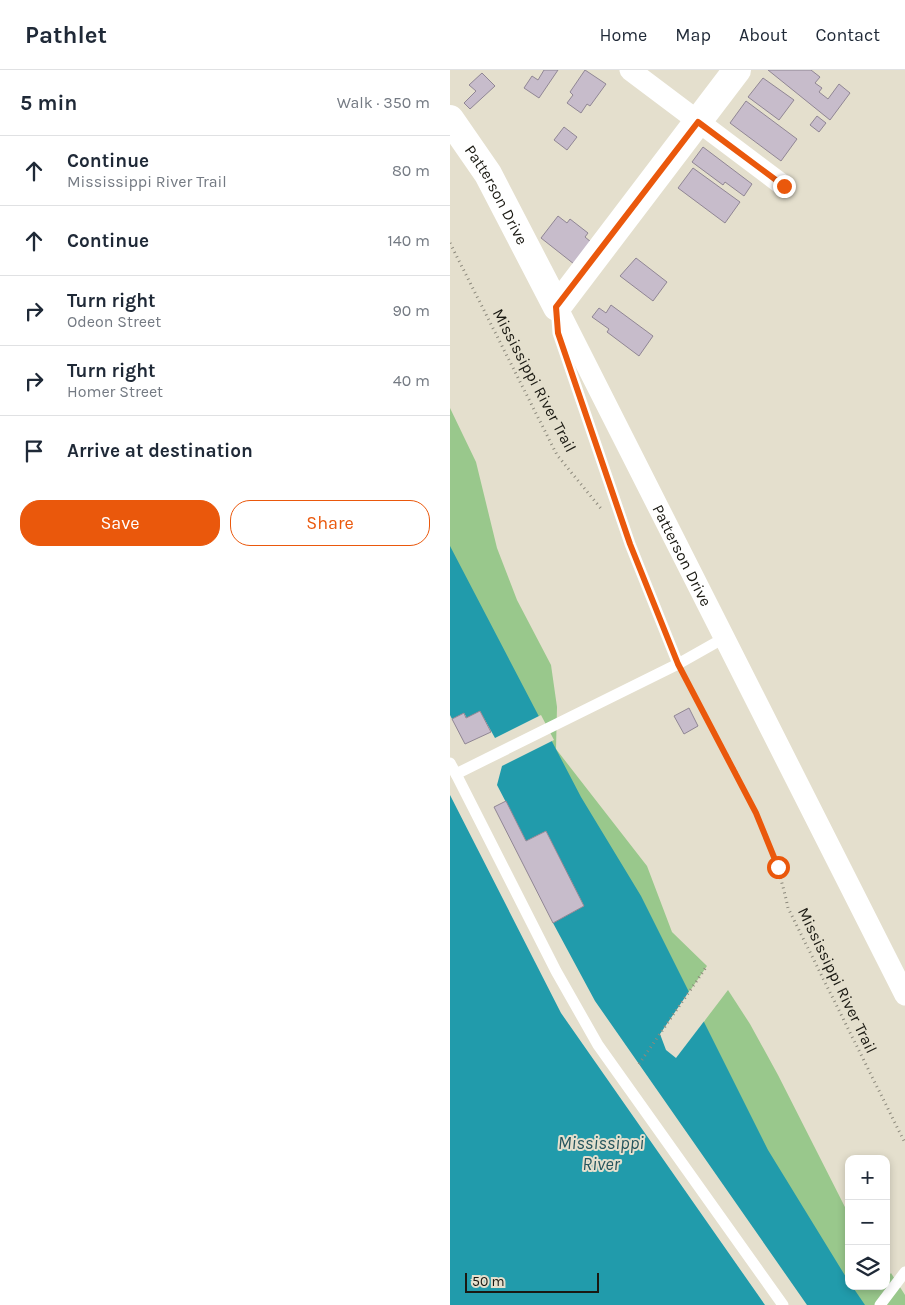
<!DOCTYPE html>
<html lang="en">
<head>
<meta charset="utf-8">
<style>
	body { margin:0; font-family:Karla,sans-serif; background:#f2f2f3; color:#1f2937 }
	.controls { position:absolute; right:15px; bottom:15px; display:grid; overflow:hidden; border-radius:10px; box-shadow:0 2px 8px #0003 }
	.controls button { width:45px; height:45px; display:grid; place-items:center; padding:0; border:0; border-bottom:1px solid #e0e1e3; background:#fff; color:#1f2937; font:25px sans-serif }
	.scale { position:absolute; left:15px; bottom:12px; width:134px; box-sizing:border-box; padding-left:5px; border:2px solid #1a1912; border-top:0; font-size:14px; line-height:18px; white-space:nowrap; color:#1a1912; -webkit-text-stroke:4px #e4dfcd; paint-order:stroke }
	.stop { position:absolute; width:15px; height:15px; margin:-11px; border:4px solid #ea580c; border-radius:50%; background:#fff }
	.stop.end { background:#ea580c; border-color:#fff; box-shadow:0 1px 5px #0008 }
	.list { margin:0; padding:0; list-style:none }
	h2 { display:flex; justify-content:space-between; align-items:center; height:65px; margin:0; padding:0 20px; font-size:21px }
	h2 small { font-size:16px; font-weight:400; color:#747a83 }
	.list li { display:grid; grid-template-columns:32px 1fr auto; gap:15px; align-items:center; box-sizing:border-box; height:70px; padding:0 20px; border-top:1px solid #e0e1e3 }
	.list b { display:block; font-size:19px; white-space:nowrap }
	.list p { margin:0; font-size:16px; white-space:nowrap; color:#747a83 }
	.list em { font-size:16px; font-style:normal; color:#747a83 }
	.actions { display:flex; gap:10px; padding:15px 20px }
	.actions a { flex:1; padding:11px 0; border:1px solid #ea580c; border-radius:20px; text-align:center; font-size:18px; color:#ea580c }
	.actions .main { background:#ea580c; color:#fff }
	.icon { flex:none; width:28px; height:28px; fill:none; stroke:currentColor; stroke-width:2; stroke-linecap:round; stroke-linejoin:round }
	.map { position:relative; flex:none; width:455px; height:1235px; overflow:hidden }
	header { display:flex; align-items:center; gap:30px; box-sizing:border-box; height:70px; padding:0 25px; background:#fff; border-bottom:1px solid #e0e1e3 }
	header strong { font-size:24px }
	nav { display:flex; gap:28px; margin-inline-start:auto; font-size:18px }
	main { display:flex }
	aside { flex:1; background:#fff }
	.map>svg:first-child { display:block }
	.green { fill:#99c88c }
	.water { fill:#219bab }
	.pier { fill:#e4dfcd }
	.building { fill:#c7bccb; stroke:#908694 }
	.lines { fill:none; stroke-linecap:round; stroke-linejoin:round }
	.path { stroke:#8c897c; stroke-width:3; stroke-dasharray:1 4; stroke-linecap:butt }
	.service { stroke:#fff; stroke-width:11 }
	.minor { stroke:#fff; stroke-width:21 }
	.tertiary { stroke:#fff; stroke-width:28 }
	.route { stroke:#ea580c; stroke-width:6 }
	.labels { text-anchor:middle; stroke-width:4; stroke-linejoin:round; paint-order:stroke }
	.street-label { font-size:16px; fill:#1a1912; stroke:#e4dfcd }
	.water-label { font-size:18px; font-style:italic; fill:#26555d; stroke:#e4dfcd }
</style>
</head>
<body>
<header>
<strong>Pathlet</strong>
<nav><a>Home</a><a>Map</a><a>About</a><a>Contact</a></nav>
</header>
<main>
<aside>
<h2>5 min<small>Walk · 350 m</small></h2>
<ul class="list">
<li><svg class="icon" aria-label="ahead" viewBox="0 0 24 24"><path d="M12 20V5M6 11l6-6 6 6"/></svg><div><b>Continue</b><p>Mississippi River Trail</p></div><em>80 m</em></li>
<li><svg class="icon" aria-label="ahead" viewBox="0 0 24 24"><path d="M12 20V5M6 11l6-6 6 6"/></svg><div><b>Continue</b></div><em>140 m</em></li>
<li><svg class="icon" aria-label="right" viewBox="0 0 24 24"><path d="M7 20v-9h11M14 6l5 5-5 5"/></svg><div><b>Turn right</b><p>Odeon Street</p></div><em>90 m</em></li>
<li><svg class="icon" aria-label="right" viewBox="0 0 24 24"><path d="M7 20v-9h11M14 6l5 5-5 5"/></svg><div><b>Turn right</b><p>Homer Street</p></div><em>40 m</em></li>
<li><svg class="icon" aria-label="arrive" viewBox="0 0 24 24"><path d="M6 21V4h12l-3 4 3 4H6"/></svg><div><b>Arrive at destination</b></div></li>
</ul>
<div class="actions"><a class="main">Save</a><a>Share</a></div>
</aside>
<div class="map">
<svg width="455" height="1235" viewBox="0 0 455 1235">
	<rect width="100%" height="100%" fill="#e4dfcd"/>
	<g class="green">
		<polygon points="0,338 26,392 47,478 67,530 101,595 107,637 106,679 197,796 222,862 257,896 235,928 0,539"/>
		<polygon points="278,920 300,954 328,1005 399,1145 399,1216 436,1216 436,1209 441,1203 455,1225 455,1235 404,1235 243,966"/>
	</g>
	<polygon class="water" points="0,476 131,727 191,826 318,1080 399,1212 399,1216 402,1216 415,1235 0,1235"/>
	<g class="pier">
		<polygon points="30,641 45,668 91,645 104,670 52,696 47,715 76,771 96,761 134,836 103,853 145,931 357,1235 315,1235 111,943 0,725 0,645 2,649 14,643 17,648"/>
		<polygon points="240,920 255,950 226,988 216,980 210,964"/>
	</g>
	<g class="building">
		<polygon points="94,0 108,0 89,28 74,18 82,6 88,10"/>
		<polygon points="135,0 156,14 140,36 137,34 131,43 117,33 123,25 120,22"/>
		<polygon points="318,0 361,0 370,7 365,13 372,18 369,22 378,29 389,14 400,23 380,50"/>
		<polygon points="32,3 45,16 20,39 14,33 26,21 19,15"/>
		<polygon points="313,8 344,30 329,50 298,27"/>
		<polygon points="296,31 347,69 331,91 280,53"/>
		<polygon points="367,46 376,53 369,62 360,55"/>
		<polygon points="114,57 127,67 117,80 104,70"/>
		<polygon points="253,77 302,114 294,126 275,112 273,115 242,92"/>
		<polygon points="243,98 290,132 275,153 228,118"/>
		<polygon points="108,146 117,153 120,149 138,163 135,167 141,172 124,194 91,168"/>
		<polygon points="186,188 217,212 203,231 170,206"/>
		<polygon points="161,235 203,266 189,286 157,262 159,259 142,247 149,238 156,243"/>
		<polygon points="239,638 248,656 234,664 224,646"/>
		<polygon points="30,641 41,662 15,674 2,649 14,643 16,648"/>
		<polygon points="56,731 76,771 96,761 134,836 103,853 44,737"/>
	</g>
	<g class="lines">
		<g class="path">
			<polyline points="0,173 107,385 153,441"/>
			<path d="M234,605C273,680 321,755 338,838L455,1073"/>
			<polyline points="189,994 257,896"/>
		</g>
		<g class="service">
			<polyline points="107,249 108,263 180,474 228,594"/>
			<polyline points="0,693 6,704 228,594 274,568"/>
			<polyline points="6,704 106,901 148,975 333,1235"/>
			<polyline points="430,1235 455,1202"/>
		</g>
		<g class="minor">
			<polyline points="180,0 334,116"/>
			<path id="s1" d="M107,237L455,925"/>
		</g>
		<path class="tertiary" id="s2" d="M0,49L38,104L107,237L287,0"/>
	</g>
	<g class="lines">
		<polyline class="route" points="328,797 306,743 228,594 180,474 108,263 106,237 248,52 334,116"/>
	</g>
	<g class="labels">
		<g class="street-label">
			<text dy="6" stroke="none"><textPath href="#s2" startOffset="89">Patterson Drive</textPath></text>
			<text transform="translate(85 310) rotate(62)" y="6">Mississippi River Trail</text>
			<text dy="6" stroke="none"><textPath href="#s1" startOffset="278">Patterson Drive</textPath></text>
			<text transform="translate(388 910) rotate(64)" y="6">Mississippi River Trail</text>
		</g>
		<g class="water-label">
			<text x="151" y="1079">Mississippi<tspan x="151" dy="21">River</tspan></text>
		</g>
	</g>
</svg>
<div class="controls">
<button>+</button>
<button>−</button>
<button><svg class="icon" aria-label="layers" viewBox="0 0 24 24"><path d="M12 4l9 5-9 5-9-5zM3 14l9 5 9-5"/></svg></button>
</div>
<div class="scale">50 m</div>
<div class="stop" style="left:328px;top:797px"></div>
<div class="stop end" style="left:334px;top:116px"></div>
</div>
</main>
</body>
</html>
